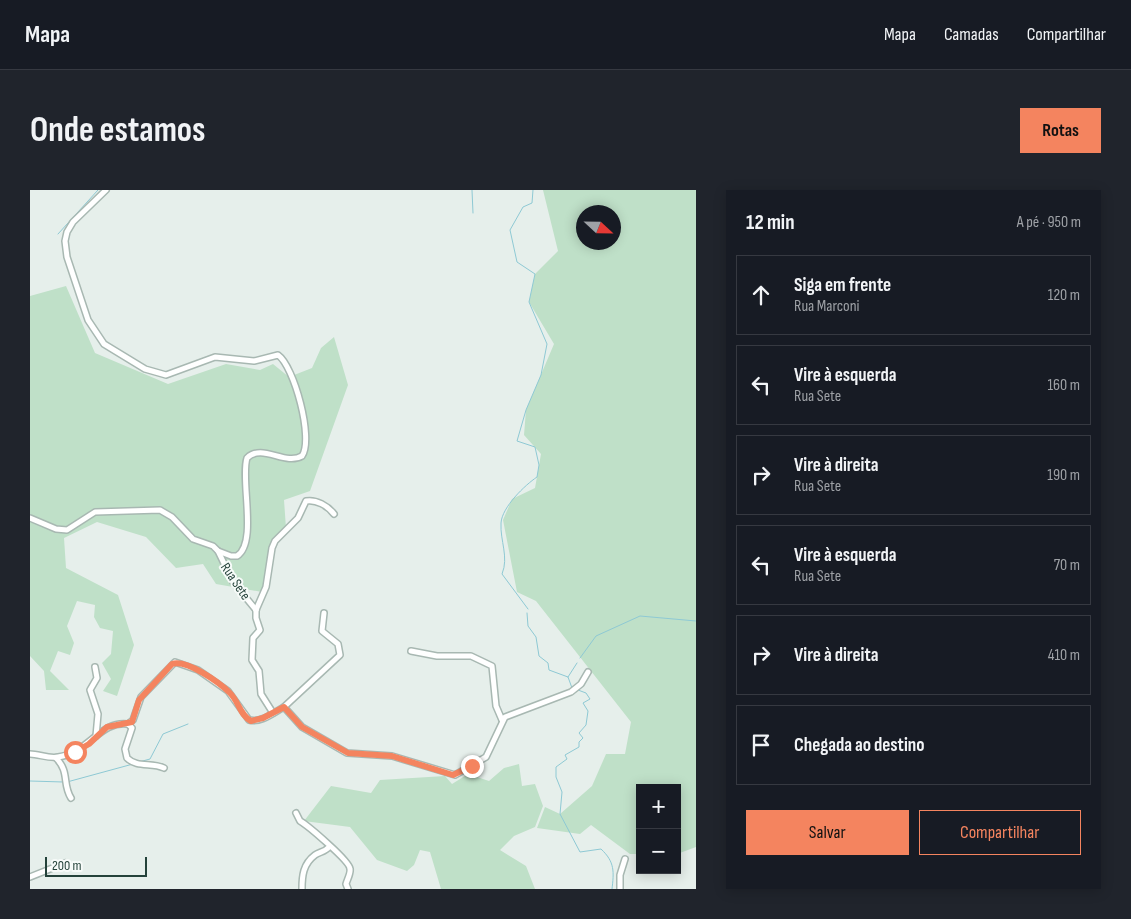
<!DOCTYPE html>
<html lang="pt">
<head>
<meta charset="utf-8">
<style>
	body { margin:0; font-family:"Sofia Sans Condensed",sans-serif; background:#20242c; color:#f1f3f6 }
	.controls { position:absolute; right:15px; bottom:15px; display:grid; overflow:hidden; border-radius:0px; box-shadow:0 2px 12px #0003 }
	.controls button { width:45px; height:45px; display:grid; place-items:center; padding:0; border:0; border-bottom:1px solid #363941; background:#171b24; color:#f1f3f6; font:25px sans-serif }
	.compass { position:absolute; left:546px; top:15px; width:45px; height:45px; border-radius:50%; background:#171b24; box-shadow:0 2px 12px #0003; rotate:112deg }
	.scale { position:absolute; left:15px; bottom:12px; width:102px; box-sizing:border-box; padding-left:5px; border:2px solid #24423a; border-top:0; font-size:14px; line-height:18px; white-space:nowrap; color:#24423a; -webkit-text-stroke:4px #f7fbf9; paint-order:stroke }
	.stop { position:absolute; width:15px; height:15px; margin:-11px; border:4px solid #f4845f; border-radius:50%; background:#fff }
	.stop.end { background:#f4845f; border-color:#fff; box-shadow:0 1px 5px #0008 }
	.list { margin:0; padding:0; list-style:none }
	h2 { display:flex; justify-content:space-between; align-items:center; height:65px; margin:0; padding:0 20px; font-size:21px }
	h2 small { font-size:16px; font-weight:400; color:#9ea1a6 }
	.list li { display:grid; grid-template-columns:32px 1fr auto; gap:15px; align-items:center; box-sizing:border-box; height:80px; margin:0 10px 10px; padding:0 10px; border:1px solid #363941; border-radius:0px }
	.list b { display:block; font-size:19px; white-space:nowrap }
	.list p { margin:0; font-size:16px; white-space:nowrap; color:#9ea1a6 }
	.list em { font-size:16px; font-style:normal; color:#9ea1a6 }
	.actions { display:flex; gap:10px; padding:15px 20px }
	.actions a { flex:1; padding:11px 0; border:1px solid #f4845f; border-radius:0px; text-align:center; font-size:18px; color:#f4845f }
	.actions .main { background:#f4845f; color:#111 }
	.icon { flex:none; width:28px; height:28px; fill:none; stroke:currentColor; stroke-width:2; stroke-linecap:round; stroke-linejoin:round }
	.map { position:relative; flex:none; width:666px; height:699px; overflow:hidden; border-radius:0px }
	header { display:flex; align-items:center; gap:30px; box-sizing:border-box; height:70px; padding:0 25px; background:#171b24; border-bottom:1px solid #363941 }
	header strong { font-size:24px }
	nav { display:flex; gap:28px; margin-inline-start:auto; font-size:18px }
	.intro { display:flex; align-items:center; justify-content:space-between; box-sizing:border-box; height:120px; padding:0 30px }
	h1 { margin:0; font-size:35px }
	.button { padding:12px 22px; border-radius:0px; background:#f4845f; color:#111; font-size:18px; font-weight:700 }
	main { display:flex; gap:30px; padding:0 30px }
	aside { flex:1; background:#171b24; border-radius:0px; box-shadow:0 2px 12px #0003 }
	.map>svg:first-child { display:block }
	.green { fill:#bfe0c8; fill-rule:evenodd }
	.lines { fill:none; stroke-linecap:round; stroke-linejoin:round }
	.stream { stroke:#8ec9d4; stroke-width:1 }
	.minor-casing { stroke:#a8b8b2; stroke-width:8 }
	.minor { stroke:#fff; stroke-width:5 }
	.route { stroke:#f4845f; stroke-width:6 }
	.labels { text-anchor:middle; stroke-width:4; stroke-linejoin:round; paint-order:stroke }
	.street-label { font-size:14px; fill:#24423a; stroke:#f7fbf9 }
</style>
</head>
<body>
<header>
<strong>Mapa</strong>
<nav><a>Mapa</a><a>Camadas</a><a>Compartilhar</a></nav>
</header>
<div class="intro"><h1>Onde estamos</h1><a class="button">Rotas</a></div>
<main>
<div class="map">
<svg width="666" height="699" viewBox="0 0 666 699">
	<rect width="100%" height="100%" fill="#e6efeb"/>
	<g class="green">
		<path d="M513,0H666V657L647,664V598H610V664H600L561,635L550,644L507,638L515,617L530,624L562,596L576,564H595L601,532L506,411L487,402L473,330L482,309L505,298L511,264L494,245L496,220L524,154L499,112L505,84L528,61ZM584,22V52H554V22Z"/>
		<polygon points="36,96 65,163 138,194 196,174 230,180 243,174 259,187 282,178 291,158 304,147 318,195 280,301 254,310 256,338 244,349 232,402 186,394 173,374 146,378 116,347 67,332 34,348 36,378 88,405 104,455 87,506 73,501 81,489 72,473 81,464 83,441 70,438 64,427 65,415 47,411 37,436 44,453 40,465 28,461 20,481 39,500 16,500 14,481 0,466 0,106"/>
		<polygon points="489,574 492,596 505,594 513,616 505,637 484,646 470,660 496,676 505,699 411,699 400,662 390,660 384,675 377,681 347,670 320,637 274,631 301,596 341,603 350,590 415,586 422,594 438,584 459,591 474,578"/>
	</g>
	<g class="lines">
		<g class="stream">
			<polyline points="442,0 443,23"/>
			<polyline points="28,44 68,0"/>
			<path d="M498,419L472,384C479,367 470,351 471,333C472,317 495,295 507,287L509,275L505,257L487,251L496,220L511,185L517,154L499,112L505,84L487,72L480,40L493,17L502,13L503,0"/>
			<polyline points="497,423 498,436 506,447 509,466 518,473 519,480 538,487 542,498"/>
			<polyline points="550,468 566,446 610,426 666,431"/>
			<polyline points="538,487 547,473"/>
			<path d="M548,500L556,503L560,509L553,513L558,521L556,535L549,543L553,548L549,552V557L535,565L537,569L526,577V587L532,602L530,624L550,662L571,659C585,672 584,682 582,699"/>
			<polyline points="109,572 120,569 133,544 158,534"/>
			<polyline points="0,591 33,592"/>
			<polyline points="37,592 103,574"/>
		</g>
		<defs>
			<g id="minor">
				<path d="M0,328L26,339L37,340L65,322L130,320L142,327L163,349L183,356L188,361L201,366H207C228,353 210,289 217,268C232,253 255,276 272,266C284,249 264,176 248,165L224,171L185,167L136,185L115,179L74,154L58,130L37,67L35,51L37,42L43,32L76,0"/>
				<polyline points="188,361 203,392 226,420"/>
				<path d="M226,420L236,397L242,358L245,351L268,328L276,311C286,309 298,316 304,324"/>
				<polyline points="226,420 226,428 230,440 223,448 222,470 229,481 231,504 243,523"/>
				<polyline points="381,461 407,466 441,466 462,476 466,516 472,530"/>
				<polyline points="65,477 67,488 60,500 68,524 66,546"/>
				<polyline points="254,517 272,537 317,563 362,566 425,585 456,567 475,527 541,502 551,494 558,482"/>
				<path d="M98,534L103,530L111,507L145,472L168,480L198,501L219,530C231,533 243,523 254,517L310,465L308,454L292,441L294,423"/>
				<path d="M98,534L102,538L95,559L97,568C107,578 122,572 134,578"/>
				<path d="M0,564C9,564 19,569 28,567C59,563 70,530 98,534"/>
				<path d="M26,568C40,582 32,594 41,608"/>
				<path d="M266,623L270,631C277,635 320,671 320,679C321,683 317,690 316,694L318,699"/>
				<polyline points="0,687 35,673"/>
				<path d="M272,699C272,686 273,674 285,665C289,662 295,662 299,657"/>
				<polyline points="590,699 590,685 595,669"/>
			</g>
		</defs>
		<use href="#minor" class="minor-casing"/>
		<use href="#minor" class="minor"/>
	</g>
	<g class="lines">
		<path class="route" d="M45,562L59,554L77,537L102,532L109,510L142,474C157,469 190,493 200,503C209,512 210,525 221,531L233,528L254,517L272,537L318,563L362,566L423,585L442,576"/>
	</g>
	<g class="labels">
		<g class="street-label">
			<text transform="translate(206 391) rotate(56)" y="5">Rua Sete</text>
		</g>
	</g>
</svg>
<div class="controls">
<button>+</button>
<button>−</button>
</div>
<svg class="compass" viewBox="-18 -18 36 36"><path d="M0-13l5 13h-10z" fill="#e53935"/><path d="M0 13l5-13h-10z" fill="#9ea1a6"/></svg>
<div class="scale">200 m</div>
<div class="stop" style="left:45px;top:562px"></div>
<div class="stop end" style="left:442px;top:576px"></div>
</div>
<aside>
<h2>12 min<small>A pé · 950 m</small></h2>
<ul class="list">
<li><svg class="icon" aria-label="ahead" viewBox="0 0 24 24"><path d="M12 20V5M6 11l6-6 6 6"/></svg><div><b>Siga em frente</b><p>Rua Marconi</p></div><em>120 m</em></li>
<li><svg class="icon" aria-label="left" viewBox="0 0 24 24"><path d="M17 20v-9H6M10 6l-5 5 5 5"/></svg><div><b>Vire à esquerda</b><p>Rua Sete</p></div><em>160 m</em></li>
<li><svg class="icon" aria-label="right" viewBox="0 0 24 24"><path d="M7 20v-9h11M14 6l5 5-5 5"/></svg><div><b>Vire à direita</b><p>Rua Sete</p></div><em>190 m</em></li>
<li><svg class="icon" aria-label="left" viewBox="0 0 24 24"><path d="M17 20v-9H6M10 6l-5 5 5 5"/></svg><div><b>Vire à esquerda</b><p>Rua Sete</p></div><em>70 m</em></li>
<li><svg class="icon" aria-label="right" viewBox="0 0 24 24"><path d="M7 20v-9h11M14 6l5 5-5 5"/></svg><div><b>Vire à direita</b></div><em>410 m</em></li>
<li><svg class="icon" aria-label="arrive" viewBox="0 0 24 24"><path d="M6 21V4h12l-3 4 3 4H6"/></svg><div><b>Chegada ao destino</b></div></li>
</ul>
<div class="actions"><a class="main">Salvar</a><a>Compartilhar</a></div>
</aside>
</main>
</body>
</html>
